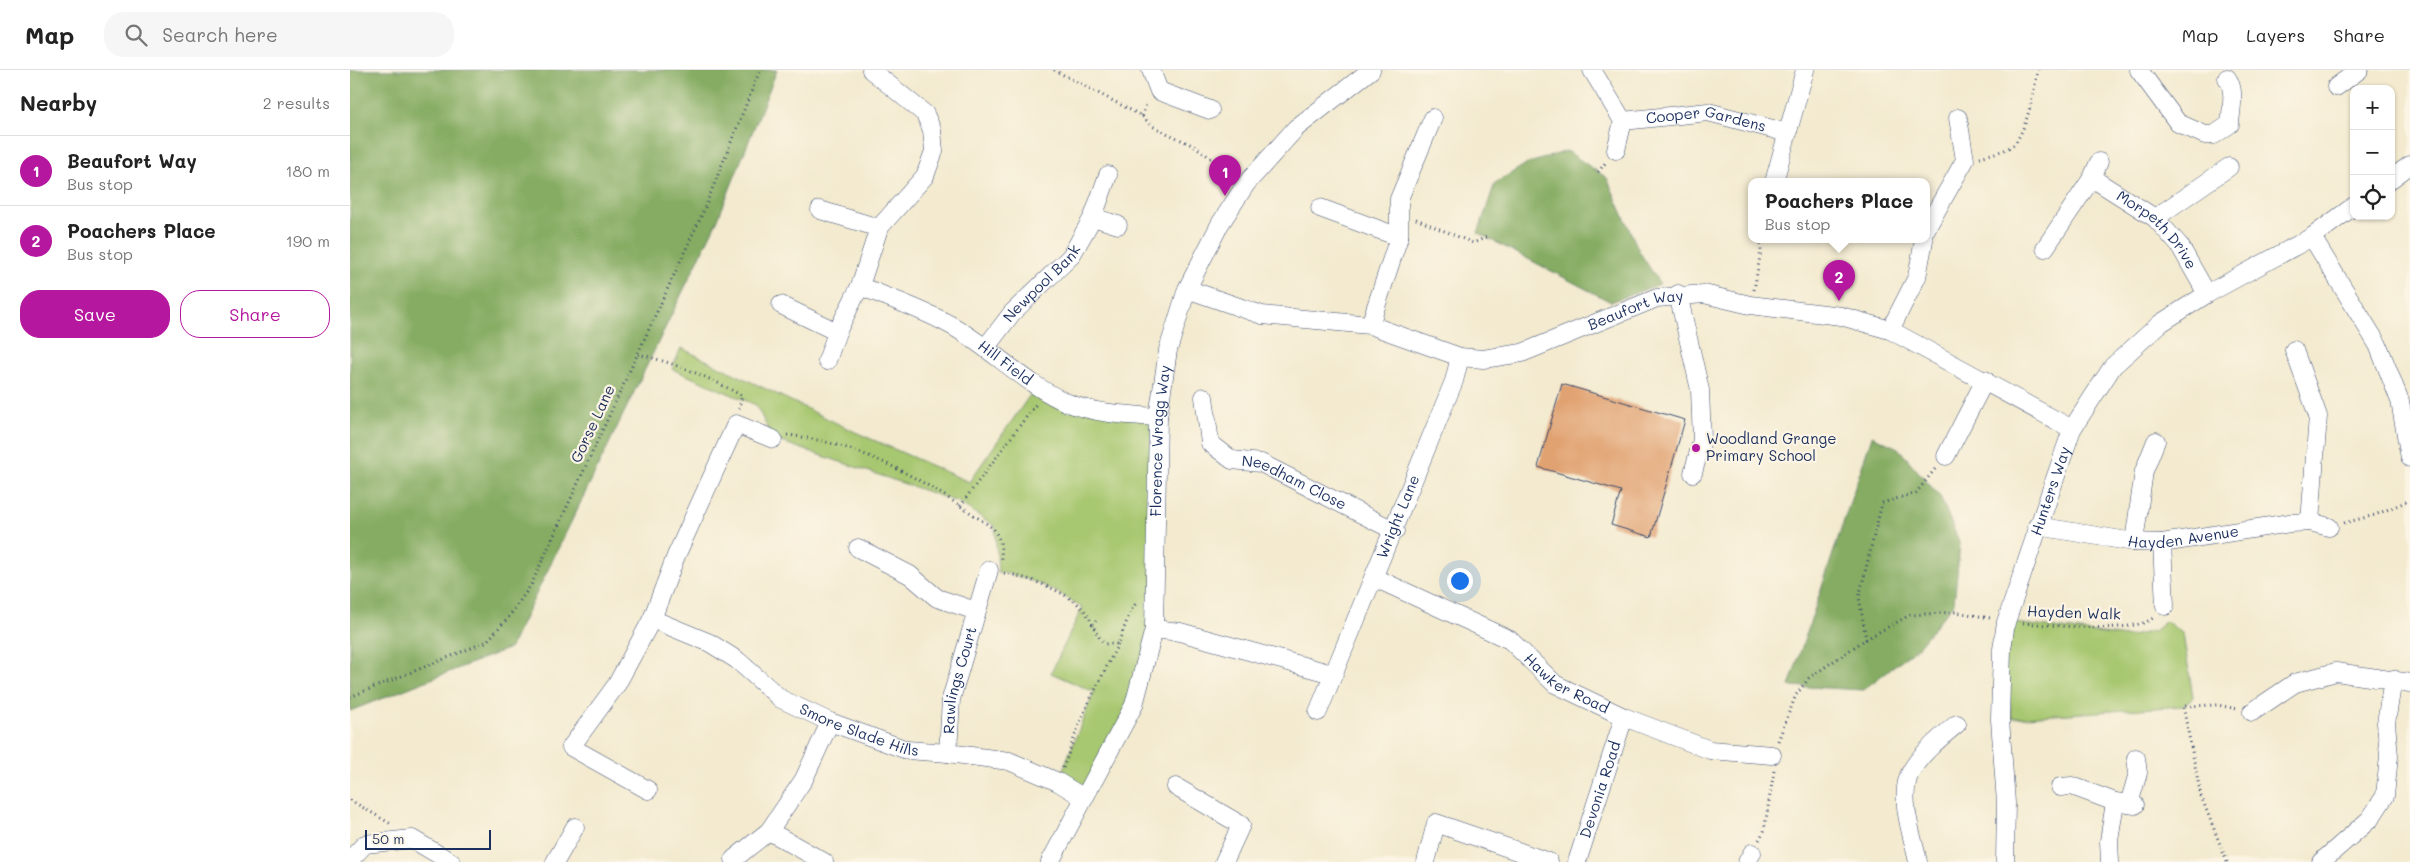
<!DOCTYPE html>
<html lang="en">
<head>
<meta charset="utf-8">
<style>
	body { margin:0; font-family:Mali,sans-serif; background:#f6f6f6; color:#222 }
	.controls { position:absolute; right:15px; top:15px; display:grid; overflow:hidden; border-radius:10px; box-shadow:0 1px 4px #0004 }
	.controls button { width:45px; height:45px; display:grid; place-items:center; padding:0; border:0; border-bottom:1px solid #e0e0e0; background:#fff; color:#222; font:25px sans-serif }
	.scale { position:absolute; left:15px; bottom:12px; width:126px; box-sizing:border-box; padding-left:5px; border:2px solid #1b2f5e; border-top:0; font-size:14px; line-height:18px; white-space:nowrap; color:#1b2f5e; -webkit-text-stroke:4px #fcf5e5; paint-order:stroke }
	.you { position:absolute; left:1109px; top:510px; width:18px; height:18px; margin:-12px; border:4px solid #fff; border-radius:50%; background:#1a73e8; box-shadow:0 0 0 8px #1a73e833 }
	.badge { display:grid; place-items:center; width:32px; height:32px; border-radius:50%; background:#b5179e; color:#fff; font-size:16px; font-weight:700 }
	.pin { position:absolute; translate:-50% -41px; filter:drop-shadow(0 1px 2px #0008) }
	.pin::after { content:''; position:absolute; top:26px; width:18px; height:15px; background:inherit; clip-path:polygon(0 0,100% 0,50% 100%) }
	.popup { position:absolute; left:1398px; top:108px; width:182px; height:65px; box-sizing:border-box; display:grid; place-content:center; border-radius:10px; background:#fff; filter:drop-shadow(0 1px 4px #0005); font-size:16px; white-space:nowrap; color:#767676 }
	.popup b { font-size:19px; color:#222 }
	.popup::after { content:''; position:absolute; left:50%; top:100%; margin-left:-10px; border:10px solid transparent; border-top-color:#fff }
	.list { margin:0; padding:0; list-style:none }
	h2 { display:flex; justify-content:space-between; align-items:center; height:65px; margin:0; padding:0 20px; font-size:21px }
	h2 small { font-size:16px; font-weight:400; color:#767676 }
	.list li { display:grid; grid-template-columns:32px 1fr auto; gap:15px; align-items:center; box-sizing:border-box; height:70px; padding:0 20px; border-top:1px solid #e0e0e0 }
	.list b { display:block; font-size:19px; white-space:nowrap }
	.list p { margin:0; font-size:16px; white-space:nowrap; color:#767676 }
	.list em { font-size:16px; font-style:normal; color:#767676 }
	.actions { display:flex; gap:10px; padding:15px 20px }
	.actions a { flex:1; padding:11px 0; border:1px solid #b5179e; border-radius:20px; text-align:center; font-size:18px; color:#b5179e }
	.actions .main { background:#b5179e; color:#fff }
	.icon { flex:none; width:28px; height:28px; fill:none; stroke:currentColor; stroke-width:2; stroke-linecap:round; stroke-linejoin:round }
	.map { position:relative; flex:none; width:2060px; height:792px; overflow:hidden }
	header { display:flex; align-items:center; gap:30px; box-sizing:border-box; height:70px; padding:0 25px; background:#fff; border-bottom:1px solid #e0e0e0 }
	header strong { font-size:24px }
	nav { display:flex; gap:28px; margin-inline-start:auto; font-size:18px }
	.search { width:350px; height:45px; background:#f6f6f6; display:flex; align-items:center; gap:12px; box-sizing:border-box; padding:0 18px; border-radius:20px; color:#767676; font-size:19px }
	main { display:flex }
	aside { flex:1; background:#fff }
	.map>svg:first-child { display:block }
	.green { fill:#a7c76f; stroke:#617b66 }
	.forest { fill:#85ac62; stroke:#506e60 }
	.building { fill:#e1a271 }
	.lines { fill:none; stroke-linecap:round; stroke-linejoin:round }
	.minor-casing { stroke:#3b4b6f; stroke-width:19 }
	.path { stroke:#3b4b6f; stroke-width:3; stroke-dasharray:1 4; stroke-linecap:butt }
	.minor { stroke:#fff; stroke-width:18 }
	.poi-dot { fill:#b5179e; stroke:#fcf5e5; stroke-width:2 }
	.labels { text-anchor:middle; stroke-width:4.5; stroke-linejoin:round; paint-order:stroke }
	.street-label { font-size:15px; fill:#1b2f5e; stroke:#fcf5e5 }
	.poi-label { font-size:15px; fill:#1b2f5e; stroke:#fcf5e5; text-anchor:start }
</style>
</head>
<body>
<header>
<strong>Map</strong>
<div class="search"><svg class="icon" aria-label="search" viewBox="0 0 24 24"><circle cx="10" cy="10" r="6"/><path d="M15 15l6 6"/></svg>Search here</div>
<nav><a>Map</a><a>Layers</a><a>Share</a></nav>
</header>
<main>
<aside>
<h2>Nearby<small>2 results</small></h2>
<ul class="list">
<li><span class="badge">1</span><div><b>Beaufort Way</b><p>Bus stop</p></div><em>180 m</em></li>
<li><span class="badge">2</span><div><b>Poachers Place</b><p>Bus stop</p></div><em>190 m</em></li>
</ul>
<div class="actions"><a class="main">Save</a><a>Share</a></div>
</aside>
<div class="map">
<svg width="2060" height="792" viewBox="0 0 2060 792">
	<rect width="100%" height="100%" fill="#fcf5e5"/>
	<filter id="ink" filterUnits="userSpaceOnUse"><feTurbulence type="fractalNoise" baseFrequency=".02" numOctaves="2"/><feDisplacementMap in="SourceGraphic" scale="10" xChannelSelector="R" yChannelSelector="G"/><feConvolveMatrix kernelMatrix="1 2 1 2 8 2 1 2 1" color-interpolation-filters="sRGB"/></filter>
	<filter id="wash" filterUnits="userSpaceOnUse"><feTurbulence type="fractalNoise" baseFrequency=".0096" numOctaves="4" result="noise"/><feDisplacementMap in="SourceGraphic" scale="20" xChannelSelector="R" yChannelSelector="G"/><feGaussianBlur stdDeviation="1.12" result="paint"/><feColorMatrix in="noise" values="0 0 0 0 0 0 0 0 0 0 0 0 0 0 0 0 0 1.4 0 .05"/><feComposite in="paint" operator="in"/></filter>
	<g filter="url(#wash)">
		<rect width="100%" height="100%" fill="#f3eacf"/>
		<g class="green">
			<path d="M331,278L503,361L619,412L687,315L744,341L808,347L802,543L784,635L734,728L708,712L744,622L701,603L732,538C707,520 679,507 648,502L645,456L608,432L423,369L406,335L322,299Z"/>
			<polygon points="1816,551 1833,564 1843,627 1833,636 1662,648 1652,579 1656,552 1777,567 1804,561"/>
		</g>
		<g class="forest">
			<polygon points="0,0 427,0 368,149 160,578 0,641"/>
			<polygon points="1217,81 1257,108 1289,181 1310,214 1261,232 1128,163 1145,113 1176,94"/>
			<polygon points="1522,366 1548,378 1591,428 1610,474 1604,533 1567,578 1513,620 1439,616"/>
		</g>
		<g id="blocks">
			<polygon class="building" points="1212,314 1335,350 1301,467 1261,455 1271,421 1188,397"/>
		</g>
	</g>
	<g filter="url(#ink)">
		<use href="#blocks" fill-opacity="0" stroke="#3b4b6f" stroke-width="1"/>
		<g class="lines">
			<defs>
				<g id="minor">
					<polyline points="801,0 809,21 860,40"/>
					<polyline points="1242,0 1273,51 1266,80"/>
					<path d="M1789,0L1828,53L1855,65H1864L1880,54C1881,39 1886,20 1877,8"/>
					<polyline points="1986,17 2009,0"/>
					<path id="s1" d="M1273,51L1358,42L1438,63"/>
					<path id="s2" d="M1742,108L1805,148L1830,176L1857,224"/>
					<polyline points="2041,109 2060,95"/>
					<polyline points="1424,112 1455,0"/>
					<polyline points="970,138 1049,167"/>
					<polyline points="470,140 529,158"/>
					<polyline points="743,147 768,155"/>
					<polyline points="1805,148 1879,97"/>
					<polyline points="1576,159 1615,90 1608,48"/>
					<polyline points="1962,167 2028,275 2050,331 2060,388"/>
					<polyline points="1695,178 1742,108 1749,92"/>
					<path id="s3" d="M510,216C541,229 575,240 604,257C642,279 679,317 718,333C746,344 778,345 808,347"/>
					<path id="s4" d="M837,219L912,245L1020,255L1110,287L1133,289L1172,283L1307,228L1354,224L1400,235L1491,246L1540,260L1722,359"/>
					<polyline points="1328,224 1350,320 1352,370 1343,403"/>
					<polyline points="431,235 487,262"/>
					<polyline points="1020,255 1049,167 1049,129 1083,48"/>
					<polyline points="1540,260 1567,207 1574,170"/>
					<path id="s5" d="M636,277L662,243L721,186L743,147L758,105"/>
					<polyline points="1944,280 1968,346 1960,452"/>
					<polyline points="477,291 487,262 510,216 529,158 575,106 584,81 582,60 575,44 521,0"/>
					<path id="s6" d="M854,327L860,373L882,390L911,393L1045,461"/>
					<polyline points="1596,386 1635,310"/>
					<path id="s7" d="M1687,456L1784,472L1812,473L1940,453L1960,452L1979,457"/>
					<polyline points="1784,472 1794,401 1806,371"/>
					<polyline points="1812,473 1815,536"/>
					<polyline points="508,478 560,505 587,528 626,541"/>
					<path id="s8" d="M1025,508L1160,570L1205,614L1274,647L1360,680L1422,685"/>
					<path id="s9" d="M302,549L360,573L387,590L431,629L480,652L557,680L598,683L659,691L708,712L734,728"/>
					<polyline points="804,559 830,562 982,604"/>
					<path id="s10" d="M968,642L1104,311L1110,287"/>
					<polyline points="1902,642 1945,613 1986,602 2060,613"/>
					<path id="s11" d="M598,683L601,629L639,500"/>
					<polyline points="826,717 891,755 874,792"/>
					<polyline points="1710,717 1722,716 1765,732 1785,735"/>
					<polyline points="298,720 221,677 267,614 302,549 326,486 386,354 423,369"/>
					<polyline points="1779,734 1788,703 1786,688"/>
					<polyline points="419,761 474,792"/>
					<polyline points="384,789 419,761 454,709 480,652"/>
					<polyline points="0,790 15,774 62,769 101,792"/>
					<polyline points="205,792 225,757"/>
					<path id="s12" d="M700,792L784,635L804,559L808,347L818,280L837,219L870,154L896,114L946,58L1021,0"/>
					<polyline points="1076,792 1086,753 1199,792"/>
					<path id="s13" d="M1227,792L1274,647"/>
					<polyline points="1397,792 1402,783"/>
					<path d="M1568,792C1563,767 1550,734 1558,708C1565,688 1591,667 1607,654"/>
					<path id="s14" d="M1655,792L1656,733L1650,649L1652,579L1656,552L1722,359L1763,296L1811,253L1857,224L1962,167L2004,136"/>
					<polyline points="1760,792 1759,771 1765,732"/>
					<polyline points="1971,792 2020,749 2035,726 2039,686 2036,653 2043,609"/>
				</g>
			</defs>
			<use href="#minor" class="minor-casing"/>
			<g class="path">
				<polyline points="704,0 792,46 802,56 846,77 883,105"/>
				<polyline points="792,46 797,32"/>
				<path d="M1630,87C1640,84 1659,81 1666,72C1679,52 1683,23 1688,0"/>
				<polyline points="1248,102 1256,92"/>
				<polyline points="1066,149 1123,173 1137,167"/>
				<polyline points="1404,220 1411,181 1410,170"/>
				<path d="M288,284C324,293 360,307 392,326L389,339"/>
				<path d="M437,365C517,374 580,414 644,459L650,471L652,489"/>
				<polyline points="1585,399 1566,423 1532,433 1509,527 1516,569 1560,545 1606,542 1640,548"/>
				<polyline points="610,436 686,334"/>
				<polyline points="1994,453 2025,445 2060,430"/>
				<path d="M654,503C677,507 716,521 732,538C742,548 744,564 755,574H768L781,540L787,532"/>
				<path d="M1673,553C1700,555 1786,565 1804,547"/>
				<polyline points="742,555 746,551"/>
				<polyline points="0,627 136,572 158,548 181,515 353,142 410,0"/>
				<polyline points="1428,671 1446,625 1459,608 1516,569"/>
				<polyline points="713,698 733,644 768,574"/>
				<polyline points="0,730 41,754"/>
				<polyline points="1409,770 1414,761 1424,701"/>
				<polyline points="1877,792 1851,726 1833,636 1868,635 1887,639"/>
			</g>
			<use href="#minor" class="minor"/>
		</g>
	</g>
	<circle class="poi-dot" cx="1346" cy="378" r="5"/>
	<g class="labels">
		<g class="street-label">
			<text dy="5" stroke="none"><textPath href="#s1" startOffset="84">Cooper Gardens</textPath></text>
			<text dy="5" stroke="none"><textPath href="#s2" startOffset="84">Morpeth Drive</textPath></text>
			<text dy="5" stroke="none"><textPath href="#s5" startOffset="85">Newpool Bank</textPath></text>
			<text dy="5" stroke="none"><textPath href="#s4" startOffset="468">Beaufort Way</textPath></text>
			<text dy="5" stroke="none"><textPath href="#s3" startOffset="165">Hill Field</textPath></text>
			<text transform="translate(243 354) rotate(-65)" y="5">Gorse Lane</text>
			<text dy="5" stroke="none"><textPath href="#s12" startOffset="445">Florence Wragg Way</textPath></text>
			<text dy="5" stroke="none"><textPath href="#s6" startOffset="141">Needham Close</textPath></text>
			<text dy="5" stroke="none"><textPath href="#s14" startOffset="379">Hunters Way</textPath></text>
			<text dy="5" stroke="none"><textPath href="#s10" startOffset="211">Wright Lane</textPath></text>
			<text dy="5" stroke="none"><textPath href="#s7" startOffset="148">Hayden Avenue</textPath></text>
			<text transform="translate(1724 543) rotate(2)" y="5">Hayden Walk</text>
			<text dy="5" stroke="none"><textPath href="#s11" startOffset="74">Rawlings Court</textPath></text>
			<text dy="5" stroke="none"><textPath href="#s8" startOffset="221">Hawker Road</textPath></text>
			<text dy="5" stroke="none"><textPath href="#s9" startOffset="238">Smore Slade Hills</textPath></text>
			<text dy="5" stroke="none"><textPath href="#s13" startOffset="76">Devonia Road</textPath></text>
		</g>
		<g class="poi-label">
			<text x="1356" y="374">Woodland Grange<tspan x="1356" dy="17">Primary School</tspan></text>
		</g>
	</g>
</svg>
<div class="controls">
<button>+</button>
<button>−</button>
<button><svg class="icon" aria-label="locate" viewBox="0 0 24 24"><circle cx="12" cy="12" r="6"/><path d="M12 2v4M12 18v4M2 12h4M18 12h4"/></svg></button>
</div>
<div class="scale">50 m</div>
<div class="you"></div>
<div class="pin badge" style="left:875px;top:126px">1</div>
<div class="pin badge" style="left:1489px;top:231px">2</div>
<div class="popup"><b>Poachers Place</b>Bus stop</div>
</div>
</main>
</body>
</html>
